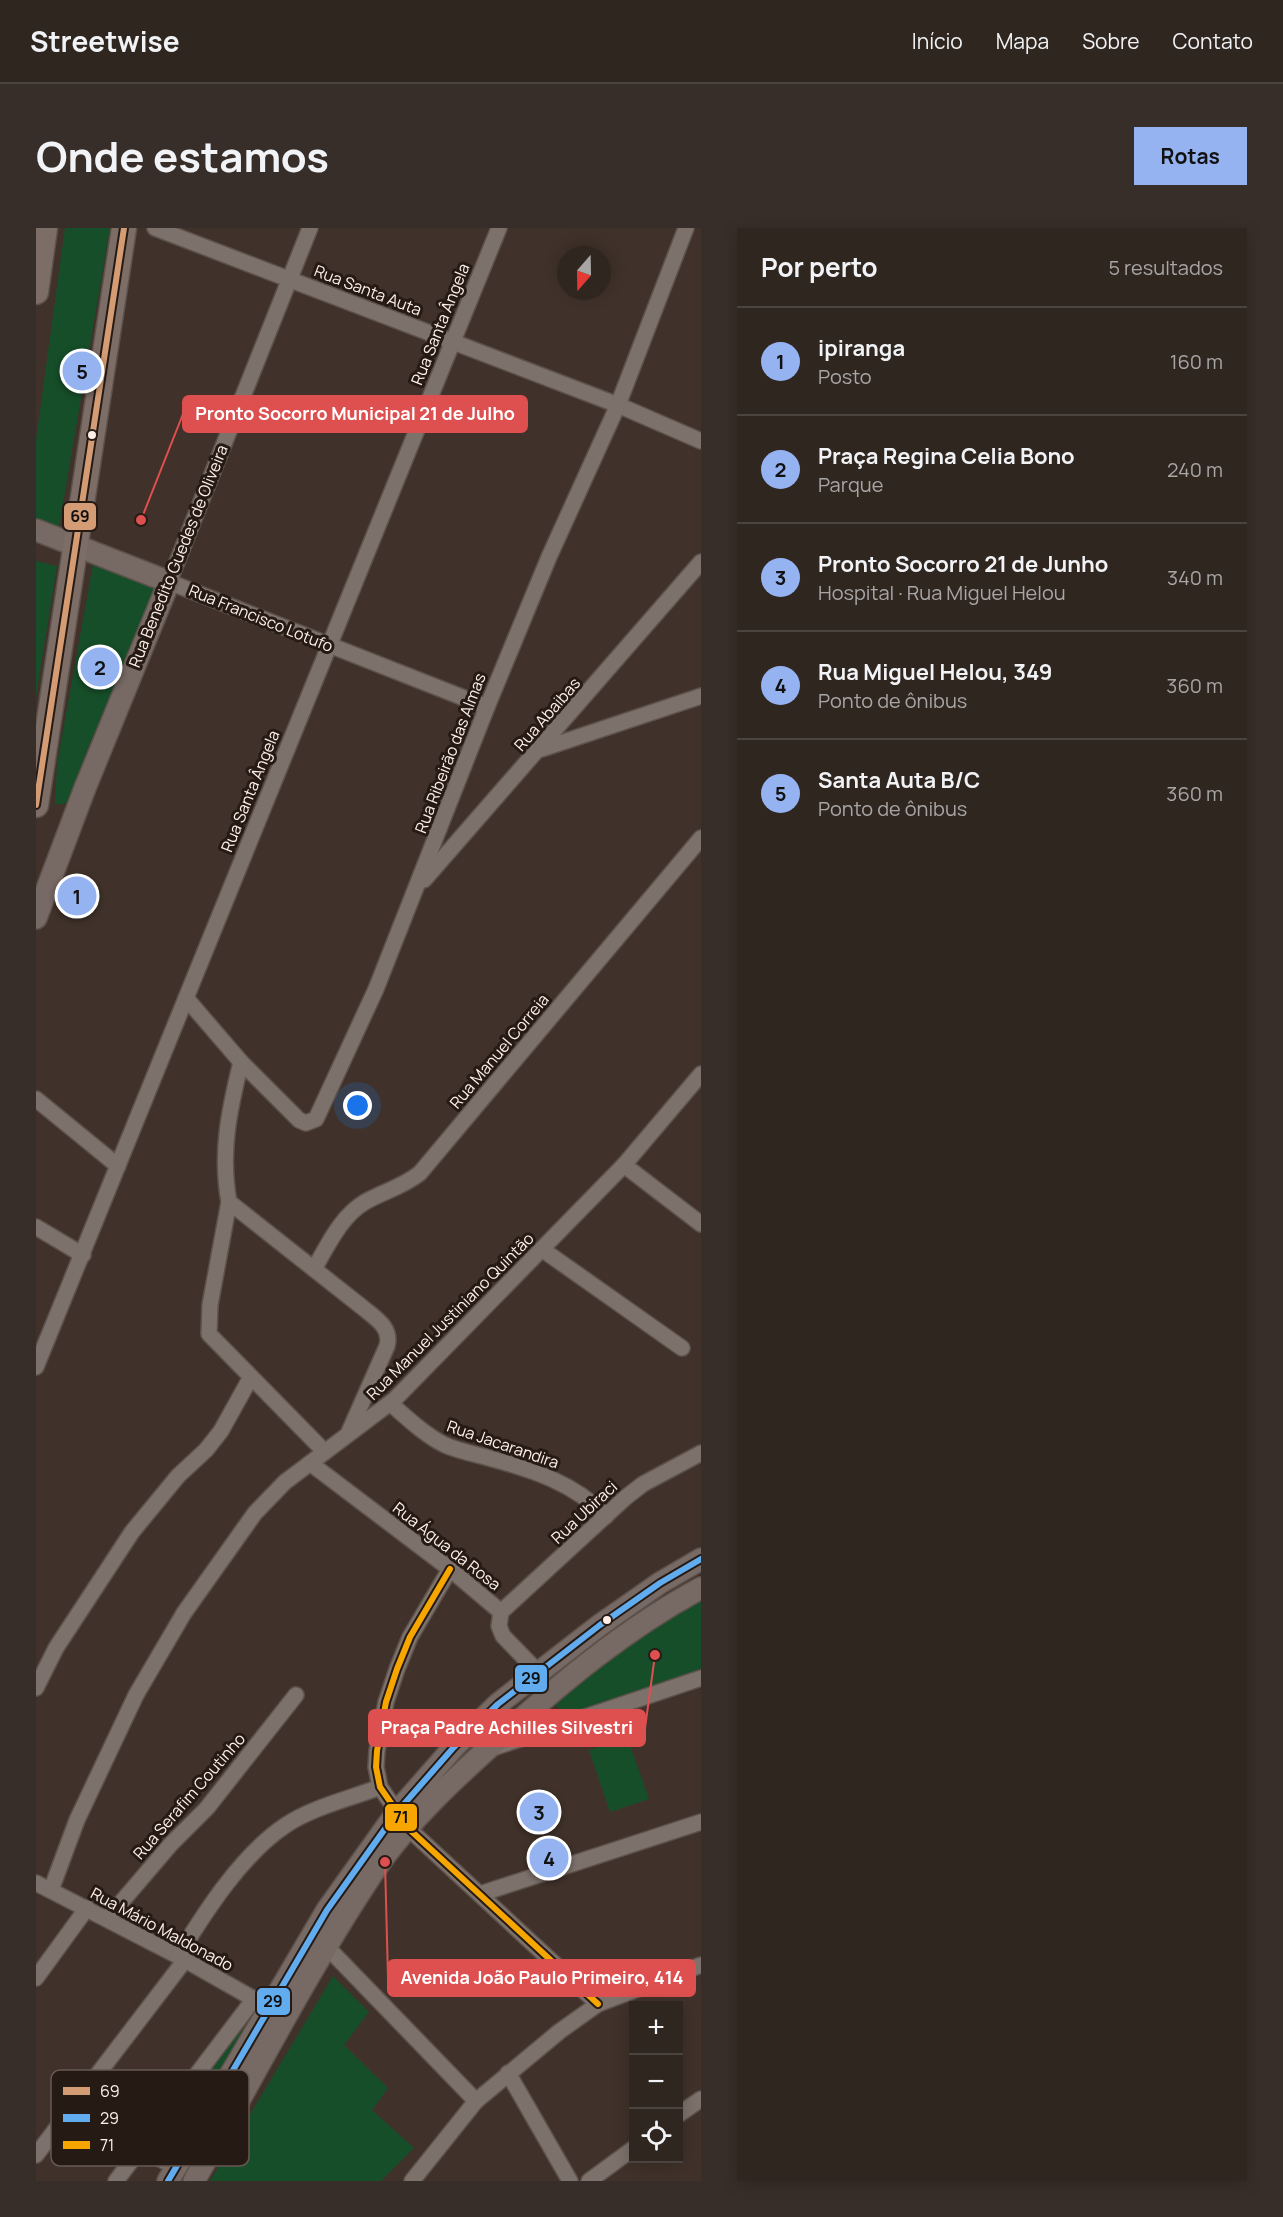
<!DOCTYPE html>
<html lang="pt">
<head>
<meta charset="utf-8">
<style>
	body { margin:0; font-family:Manrope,sans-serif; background:#382e29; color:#f1f3f6 }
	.controls { position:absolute; right:18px; bottom:18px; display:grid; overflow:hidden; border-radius:0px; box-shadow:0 3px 15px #0003 }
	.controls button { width:54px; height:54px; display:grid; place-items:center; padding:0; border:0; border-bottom:2px solid #4b433e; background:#302620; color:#f1f3f6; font:30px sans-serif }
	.compass { position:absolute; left:521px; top:18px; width:54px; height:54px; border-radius:50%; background:#302620; box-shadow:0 3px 15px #0003; rotate:200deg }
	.you { position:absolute; left:322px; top:878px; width:21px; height:21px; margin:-15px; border:4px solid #fff; border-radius:50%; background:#1a73e8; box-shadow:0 0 0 9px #1a73e833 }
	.badge { display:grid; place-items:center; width:39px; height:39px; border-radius:50%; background:#95b2f1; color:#111; font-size:20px; font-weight:700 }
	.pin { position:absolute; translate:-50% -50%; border:3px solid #fff; box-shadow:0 2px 6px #0006 }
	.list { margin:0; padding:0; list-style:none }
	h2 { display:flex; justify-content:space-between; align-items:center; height:78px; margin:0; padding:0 24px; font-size:26px }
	h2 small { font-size:20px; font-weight:400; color:#a8a5a5 }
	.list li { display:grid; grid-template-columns:39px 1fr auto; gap:18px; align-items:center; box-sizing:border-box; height:108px; padding:0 24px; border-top:2px solid #4b433e }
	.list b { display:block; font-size:22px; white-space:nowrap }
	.list p { margin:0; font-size:20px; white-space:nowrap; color:#a8a5a5 }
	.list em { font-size:20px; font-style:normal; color:#a8a5a5 }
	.icon { flex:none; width:33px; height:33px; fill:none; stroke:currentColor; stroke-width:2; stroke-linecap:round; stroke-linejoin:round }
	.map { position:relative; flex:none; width:665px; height:1953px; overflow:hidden; border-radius:0px }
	header { display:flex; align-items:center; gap:36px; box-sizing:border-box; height:84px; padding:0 30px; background:#302620; border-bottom:2px solid #4b433e }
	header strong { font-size:28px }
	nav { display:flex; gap:33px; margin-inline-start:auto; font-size:21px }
	.intro { display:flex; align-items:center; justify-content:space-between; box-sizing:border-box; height:144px; padding:0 36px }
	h1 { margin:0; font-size:42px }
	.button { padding:15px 27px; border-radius:0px; background:#95b2f1; color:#111; font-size:21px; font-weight:700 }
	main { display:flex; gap:36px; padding:0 36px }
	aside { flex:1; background:#302620; border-radius:0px; box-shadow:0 3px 15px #0003 }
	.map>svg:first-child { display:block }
	.green { fill:#164e29 }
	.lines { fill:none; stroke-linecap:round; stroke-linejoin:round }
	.street-casing { stroke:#5d514b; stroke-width:18 }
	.secondary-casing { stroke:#5d514b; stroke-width:24 }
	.primary-casing { stroke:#5d514b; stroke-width:27 }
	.street { stroke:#7c716b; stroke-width:15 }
	.secondary { stroke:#776964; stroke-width:21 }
	.primary { stroke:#7c6d66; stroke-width:24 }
	.bus-1-casing { stroke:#261a14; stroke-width:10 }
	.bus-2-casing { stroke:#261a14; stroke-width:10 }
	.bus-3-casing { stroke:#261a14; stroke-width:10 }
	.bus-1 { stroke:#d39c74; stroke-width:6 }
	.bus-2 { stroke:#60acee; stroke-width:6 }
	.bus-3 { stroke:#f7a600; stroke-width:6 }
	.bus-dot { fill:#feefe9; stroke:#261a14; stroke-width:2 }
	.labels { text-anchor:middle; stroke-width:6; stroke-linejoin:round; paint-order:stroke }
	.street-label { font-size:16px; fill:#feefe9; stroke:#261a14 }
	.key { fill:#261a14; stroke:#675a54; stroke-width:1.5 }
	.key-label { font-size:16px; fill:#feefe9 }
	.leader { fill:none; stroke:#de504f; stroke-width:2 }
	.callout-dot { fill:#de504f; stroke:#261a14; stroke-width:2 }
	.callout { fill:#de504f; stroke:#de504f; stroke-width:2 }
	.callout-label { font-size:18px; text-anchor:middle; font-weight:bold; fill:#fff }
	.line-badge { stroke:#261a14; stroke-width:2 }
	.pale-badge-label { font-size:16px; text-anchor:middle; font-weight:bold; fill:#111 }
</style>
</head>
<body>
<header>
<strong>Streetwise</strong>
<nav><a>Início</a><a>Mapa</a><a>Sobre</a><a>Contato</a></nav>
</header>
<div class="intro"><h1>Onde estamos</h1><a class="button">Rotas</a></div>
<main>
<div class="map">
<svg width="665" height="1953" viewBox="0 0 665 1953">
	<rect width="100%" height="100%" fill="#40322a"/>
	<g class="green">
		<polygon points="29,0 74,0 22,305 0,296 0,212"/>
		<polygon points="0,333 21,338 0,469"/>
		<polygon points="57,336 125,361 53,517 31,575 19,577 21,536"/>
		<polygon points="665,1368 665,1444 533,1485 527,1485 517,1474 522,1463"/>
		<polygon points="591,1509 613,1571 574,1584 553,1522"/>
		<polygon points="297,1748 333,1784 308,1817 352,1860 336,1882 378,1920 345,1953 174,1953"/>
		<polygon points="234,1780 148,1926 105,1926 194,1812"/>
	</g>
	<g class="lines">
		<defs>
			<g id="street">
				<polyline points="119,0 582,177 665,213"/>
				<polyline points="274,0 133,354 451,479"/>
				<polyline points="506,521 665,468"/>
				<polyline points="388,652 665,334"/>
				<polyline points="150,770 205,834 263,892 270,895 280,891 340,761 451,479 513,329 582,177 650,0"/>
				<path d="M205,834C193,883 184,925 193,974L326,1079C339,1090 356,1099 351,1118L313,1204"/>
				<polyline points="0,871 82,938"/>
				<polyline points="588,937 665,996"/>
				<polyline points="193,974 174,1077 173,1106 289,1224"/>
				<polyline points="0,999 47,1027"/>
				<polyline points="507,1022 646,1120"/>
				<path d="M278,1041C292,1017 305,988 329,974C348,963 367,959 384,945L665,610"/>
				<polyline points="0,1139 463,0"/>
				<path d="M354,1175C371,1190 389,1207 409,1217C423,1223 438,1226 453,1230C497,1242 538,1255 570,1288"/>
				<polyline points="274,1235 414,1341 465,1384 463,1398 467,1408 502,1444"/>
				<polyline points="414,1341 374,1409 361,1441 350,1474 341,1523 340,1539 344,1559 373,1601 562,1776"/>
				<polyline points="465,1384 589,1270 607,1256 665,1225"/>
				<polyline points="0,1460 20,1420 96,1304 142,1248 170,1222 185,1203 215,1149"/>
				<polyline points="457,1520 665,1450"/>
				<polyline points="0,1655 142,1728 234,1780"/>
				<polyline points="15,1662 41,1592 100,1467 148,1385 219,1285 249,1254 358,1172 588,937 665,846"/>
				<polyline points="444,1666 665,1594"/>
				<polyline points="71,1691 135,1616 171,1580 260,1467"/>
				<polyline points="291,1719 440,1873"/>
				<path d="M142,1728C169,1684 206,1626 250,1597C277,1579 313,1571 344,1559"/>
				<polyline points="0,1750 51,1680"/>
				<polyline points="472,1845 534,1953"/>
				<polyline points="642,1887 665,1871"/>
				<polyline points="104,1921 140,1939"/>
				<polyline points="0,1927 149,1732"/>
				<polyline points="80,1953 218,1771"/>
				<polyline points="376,1953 440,1873 524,1803 562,1776 665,1737"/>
				<polyline points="553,1953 598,1920"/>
			</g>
			<g id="secondary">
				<polyline points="0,302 133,354 49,560 0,690"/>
				<polyline points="132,1953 291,1682 361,1584 418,1519 462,1476 564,1397 624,1355 665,1331"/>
				<path d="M158,1953C217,1850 272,1742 338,1643C373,1592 420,1549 466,1508C527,1453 592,1399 665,1360"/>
			</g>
			<g id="primary">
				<polyline points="0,64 9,0"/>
				<polyline points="0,577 88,0"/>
			</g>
		</defs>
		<use href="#street" class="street-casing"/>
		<use href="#secondary" class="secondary-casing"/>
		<use href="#primary" class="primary-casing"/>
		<use href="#street" class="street"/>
		<use href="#secondary" class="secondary"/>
		<use href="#primary" class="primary"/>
		<defs>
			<polyline id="bus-1" points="0,577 88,0"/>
			<polyline id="bus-2" points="132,1953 291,1682 361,1584 418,1519 462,1476 564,1397 624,1355 665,1331"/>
			<polyline id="bus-3" points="414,1341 374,1409 361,1441 350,1474 341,1523 340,1539 344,1559 373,1601 562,1776"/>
		</defs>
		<use href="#bus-1" class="bus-1-casing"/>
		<use href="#bus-2" class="bus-2-casing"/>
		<use href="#bus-3" class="bus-3-casing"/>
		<use href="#bus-1" class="bus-1"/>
		<use href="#bus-2" class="bus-2"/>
		<use href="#bus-3" class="bus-3"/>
	</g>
	<g class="bus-dot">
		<circle cx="56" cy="207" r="5"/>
		<circle cx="571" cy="1392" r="5"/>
	</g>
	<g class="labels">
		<g class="street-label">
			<text transform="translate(332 62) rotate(21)" y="6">Rua Santa Auta</text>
			<text transform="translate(404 96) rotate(-68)" y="6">Rua Santa Ângela</text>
			<text transform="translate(142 328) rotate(-68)" y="6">Rua Benedito Guedes de Oliveira</text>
			<text transform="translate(225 390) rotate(22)" y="6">Rua Francisco Lotufo</text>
			<text transform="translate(511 486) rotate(-49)" y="6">Rua Abaibas</text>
			<text transform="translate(414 525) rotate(-69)" y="6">Rua Ribeirão das Almas</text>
			<text transform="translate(214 563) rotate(-68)" y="6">Rua Santa Ângela</text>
			<text transform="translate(463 823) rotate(-50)" y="6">Rua Manuel Correia</text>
			<text transform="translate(414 1088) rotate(-45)" y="6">Rua Manuel Justiniano Quintão</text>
			<text transform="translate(467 1216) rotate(19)" y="6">Rua Jacarandira</text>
			<text transform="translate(548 1284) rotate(-43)" y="6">Rua Ubiraci</text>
			<text transform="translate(411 1318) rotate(38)" y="6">Rua Água da Rosa</text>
			<text transform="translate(153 1568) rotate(-49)" y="6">Rua Serafim Coutinho</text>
			<text transform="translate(126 1701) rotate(28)" y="6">Rua Mário Maldonado</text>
		</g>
	</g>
	<rect x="15" y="1842" width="198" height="96" rx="9" class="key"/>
	<rect x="27" y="1859" width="27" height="8" fill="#d39c74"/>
	<rect x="27" y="1886" width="27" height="8" fill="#60acee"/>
	<rect x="27" y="1913" width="27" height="8" fill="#f7a600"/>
	<g class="key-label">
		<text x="64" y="1869">69</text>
		<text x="64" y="1896">29</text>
		<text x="64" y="1923">71</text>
	</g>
	<path class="leader" d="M105 292L147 186M619 1427L609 1500M349 1634L352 1750"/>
	<g class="callout-dot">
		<circle cx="105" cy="292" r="6"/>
		<circle cx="619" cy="1427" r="6"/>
		<circle cx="349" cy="1634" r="6"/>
	</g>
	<g class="callout">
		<rect x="147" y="168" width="344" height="36" rx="6"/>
		<rect x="333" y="1482" width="276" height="36" rx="6"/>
		<rect x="352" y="1732" width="307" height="36" rx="6"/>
	</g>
	<g class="callout-label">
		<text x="319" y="192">Pronto Socorro Municipal 21 de Julho</text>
		<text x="471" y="1506">Praça Padre Achilles Silvestri</text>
		<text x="506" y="1756">Avenida João Paulo Primeiro, 414</text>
	</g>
	<g class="line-badge">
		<rect x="27" y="274" width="34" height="29" rx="6" fill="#d39c74"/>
		<rect x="478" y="1436" width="34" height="29" rx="6" fill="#60acee"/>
		<rect x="348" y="1575" width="34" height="29" rx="6" fill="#f7a600"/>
		<rect x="220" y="1759" width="35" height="29" rx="6" fill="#60acee"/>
	</g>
	<g class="pale-badge-label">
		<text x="44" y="294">69</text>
		<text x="495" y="1456">29</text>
		<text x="365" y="1595">71</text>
		<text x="237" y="1779">29</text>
	</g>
</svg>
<div class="controls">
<button>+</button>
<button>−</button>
<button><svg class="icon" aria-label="locate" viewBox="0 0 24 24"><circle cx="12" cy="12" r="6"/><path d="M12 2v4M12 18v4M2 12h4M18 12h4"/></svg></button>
</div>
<svg class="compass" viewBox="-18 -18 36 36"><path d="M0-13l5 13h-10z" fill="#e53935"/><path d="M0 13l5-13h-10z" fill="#a8a5a5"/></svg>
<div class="you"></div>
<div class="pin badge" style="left:41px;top:668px">1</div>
<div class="pin badge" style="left:64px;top:439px">2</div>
<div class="pin badge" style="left:503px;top:1584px">3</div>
<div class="pin badge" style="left:513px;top:1630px">4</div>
<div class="pin badge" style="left:46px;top:143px">5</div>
</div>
<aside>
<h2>Por perto<small>5 resultados</small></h2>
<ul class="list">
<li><span class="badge">1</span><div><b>ipiranga</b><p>Posto</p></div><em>160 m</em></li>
<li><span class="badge">2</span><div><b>Praça Regina Celia Bono</b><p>Parque</p></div><em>240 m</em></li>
<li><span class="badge">3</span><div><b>Pronto Socorro 21 de Junho</b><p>Hospital · Rua Miguel Helou</p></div><em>340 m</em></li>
<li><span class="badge">4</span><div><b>Rua Miguel Helou, 349</b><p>Ponto de ônibus</p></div><em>360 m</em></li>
<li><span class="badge">5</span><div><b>Santa Auta B/C</b><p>Ponto de ônibus</p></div><em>360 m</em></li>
</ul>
</aside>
</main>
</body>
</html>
